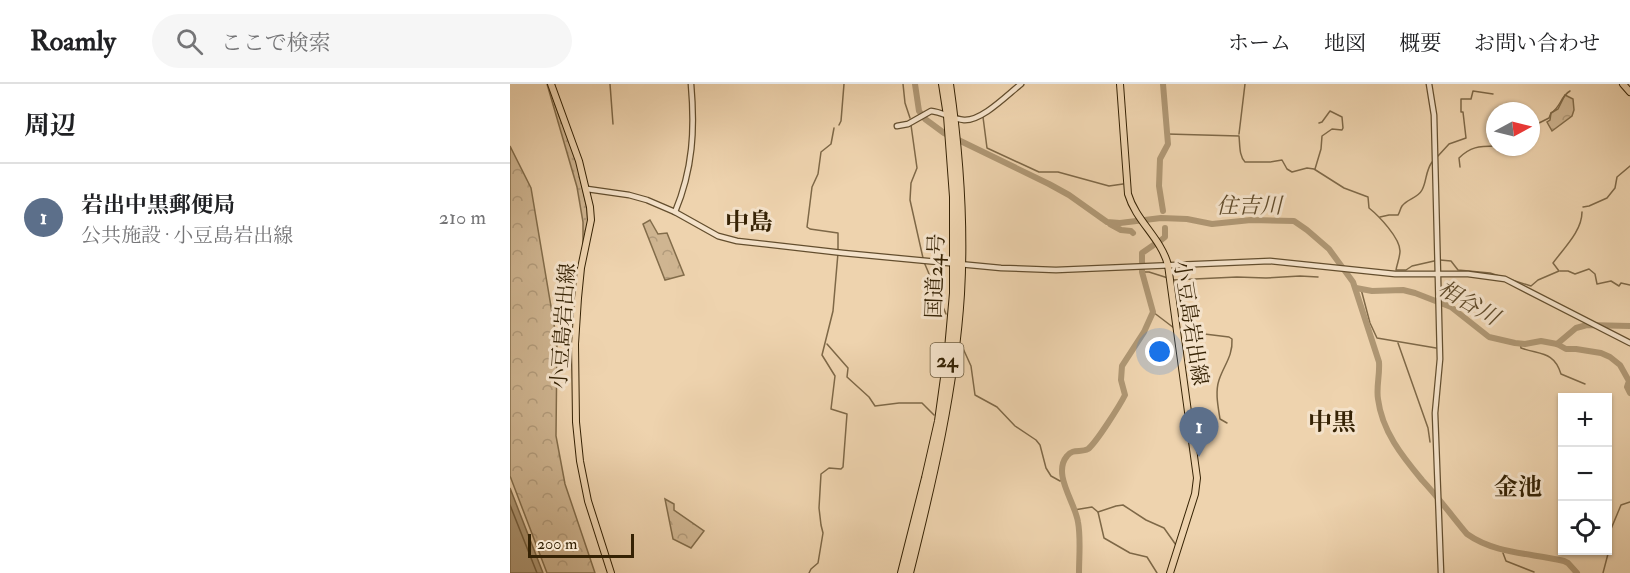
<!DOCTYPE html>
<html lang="ja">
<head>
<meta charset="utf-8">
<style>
	body { margin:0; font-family:"IM FELL Double Pica","Noto Serif JP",serif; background:#f6f6f6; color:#202124 }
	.controls { position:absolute; right:18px; bottom:18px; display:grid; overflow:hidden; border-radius:0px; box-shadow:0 2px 4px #0004 }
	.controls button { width:54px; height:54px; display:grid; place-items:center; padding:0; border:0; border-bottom:2px solid #e0e0e0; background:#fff; color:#202124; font:30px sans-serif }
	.compass { position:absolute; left:976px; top:18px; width:54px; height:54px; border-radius:50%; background:#fff; box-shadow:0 2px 4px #0004; rotate:83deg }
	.scale { position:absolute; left:18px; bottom:15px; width:106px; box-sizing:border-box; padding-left:6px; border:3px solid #352204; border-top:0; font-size:16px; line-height:21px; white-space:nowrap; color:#352204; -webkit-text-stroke:4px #f4e2ca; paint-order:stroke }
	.you { position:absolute; left:650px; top:268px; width:21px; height:21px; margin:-15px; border:4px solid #fff; border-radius:50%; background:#1a73e8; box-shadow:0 0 0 9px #1a73e833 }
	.badge { display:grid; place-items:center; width:39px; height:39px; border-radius:50%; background:#0f766e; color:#fff; font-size:20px; font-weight:700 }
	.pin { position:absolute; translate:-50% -50px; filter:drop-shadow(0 2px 3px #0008) }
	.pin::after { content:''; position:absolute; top:32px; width:21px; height:18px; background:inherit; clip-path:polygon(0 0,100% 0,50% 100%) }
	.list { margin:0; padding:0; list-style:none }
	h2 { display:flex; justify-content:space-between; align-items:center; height:78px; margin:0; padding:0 24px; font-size:26px }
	h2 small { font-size:20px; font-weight:400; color:#757577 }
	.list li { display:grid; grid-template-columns:39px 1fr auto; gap:18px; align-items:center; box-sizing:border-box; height:108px; padding:0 24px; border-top:2px solid #e0e0e0 }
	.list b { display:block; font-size:22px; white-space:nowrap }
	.list p { margin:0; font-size:20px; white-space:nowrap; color:#757577 }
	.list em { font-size:20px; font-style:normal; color:#757577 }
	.icon { flex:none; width:33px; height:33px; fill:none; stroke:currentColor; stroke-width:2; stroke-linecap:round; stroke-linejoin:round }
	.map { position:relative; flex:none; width:1120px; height:489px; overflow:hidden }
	header { display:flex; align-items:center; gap:36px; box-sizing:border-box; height:84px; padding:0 30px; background:#fff; border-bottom:2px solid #e0e0e0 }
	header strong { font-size:28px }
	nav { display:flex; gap:33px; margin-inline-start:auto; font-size:21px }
	.search { width:420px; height:54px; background:#f6f6f6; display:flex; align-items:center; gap:15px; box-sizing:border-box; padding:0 21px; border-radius:33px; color:#757577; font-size:22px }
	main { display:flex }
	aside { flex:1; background:#fff }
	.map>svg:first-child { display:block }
	.grass { fill:url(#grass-dots); stroke:#826c4a; stroke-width:1.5 }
	.forest { fill:url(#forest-crowns); stroke:#826c4a; stroke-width:1.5 }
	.water { fill:#af9774; stroke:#7e6847; stroke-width:1.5 }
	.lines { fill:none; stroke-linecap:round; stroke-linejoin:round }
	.shore { stroke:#725c3c; stroke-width:1.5 }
	.stream { stroke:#7e6847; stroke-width:1.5 }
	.river { stroke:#af9774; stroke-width:6 }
	.minor-casing { stroke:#634e2e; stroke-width:7 }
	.major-casing { stroke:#352204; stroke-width:8 }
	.highway-casing { stroke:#352204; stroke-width:10 }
	.minor { stroke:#f4e2ca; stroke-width:4.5 }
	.major { stroke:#eed3ae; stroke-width:6 }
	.highway { stroke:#eed3ae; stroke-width:8 }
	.labels { text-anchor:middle; stroke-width:6; stroke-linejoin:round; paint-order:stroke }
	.shield { fill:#f4e2ca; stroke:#6e5c3f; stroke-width:1.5 }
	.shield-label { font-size:20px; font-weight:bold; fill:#352204 }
	.street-label { font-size:21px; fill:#352204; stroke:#f4e2ca }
	.water-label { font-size:22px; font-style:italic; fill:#604b2b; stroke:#f4e2ca }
	.quarter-label { font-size:24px; font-weight:bold; fill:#352204; stroke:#f4e2ca }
</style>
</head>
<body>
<header>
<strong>Roamly</strong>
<div class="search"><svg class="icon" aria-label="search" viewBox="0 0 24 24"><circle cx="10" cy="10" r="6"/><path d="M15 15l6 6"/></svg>ここで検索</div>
<nav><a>ホーム</a><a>地図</a><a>概要</a><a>お問い合わせ</a></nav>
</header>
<main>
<aside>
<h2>周辺<small></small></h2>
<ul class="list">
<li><span class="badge" style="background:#5c6f8a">1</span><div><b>岩出中黒郵便局</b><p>公共施設 · 小豆島岩出線</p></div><em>210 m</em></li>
</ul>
</aside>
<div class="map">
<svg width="1120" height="489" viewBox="0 0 1120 489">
	<defs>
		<pattern id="grass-dots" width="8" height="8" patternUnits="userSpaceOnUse" patternTransform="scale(1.5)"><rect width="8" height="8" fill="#cfb591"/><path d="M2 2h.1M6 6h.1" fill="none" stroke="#b29b7b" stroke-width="1.8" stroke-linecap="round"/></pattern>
		<pattern id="forest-crowns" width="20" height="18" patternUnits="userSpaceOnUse" patternTransform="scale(1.5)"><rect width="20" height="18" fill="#cfb591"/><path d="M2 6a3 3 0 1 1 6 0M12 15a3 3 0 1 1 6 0" fill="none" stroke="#b29b7b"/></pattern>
	</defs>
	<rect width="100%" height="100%" fill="#eed3ae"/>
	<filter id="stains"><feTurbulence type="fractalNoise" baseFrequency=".00333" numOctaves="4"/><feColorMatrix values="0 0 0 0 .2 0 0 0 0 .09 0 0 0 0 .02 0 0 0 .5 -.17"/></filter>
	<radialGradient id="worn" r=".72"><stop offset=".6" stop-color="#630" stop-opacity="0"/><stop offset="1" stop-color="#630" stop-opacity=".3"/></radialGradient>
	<polygon class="grass" points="37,0 39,0 49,32 64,65 77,124 78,141 73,166 73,138 67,103"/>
	<g class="forest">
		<polygon points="1055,11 1063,15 1064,26 1062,32 1042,47 1037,38 1040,36 1041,29 1048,25"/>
		<polygon points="0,62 21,104 47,258 46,352 55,400 85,489 37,489 0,392"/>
		<polygon points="140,136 148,150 157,149 174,191 155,196 133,140"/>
		<polygon points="155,415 164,420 164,426 194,447 181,464 163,455"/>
	</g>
	<polygon class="water" points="0,404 33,489 0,489"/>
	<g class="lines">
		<polyline class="shore" points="0,421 27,489"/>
		<g class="stream">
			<polyline points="100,0 103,40"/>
			<polyline points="393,0 395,19 400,34"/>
			<polyline points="475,31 473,33 477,64 529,88 548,88 599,102 613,100"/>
			<polyline points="329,41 331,37 334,0"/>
			<polyline points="401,41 407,84 401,99 400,116 413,174"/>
			<polyline points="324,44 321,60 311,68 308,90 302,103 297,143 300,145 328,149 328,165"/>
			<path d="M657,50L729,52C730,61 729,72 735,78H760L772,76L777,85L782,88L797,84L804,85L834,104L858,113L859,124C869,132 890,154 890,167C890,173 887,180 886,186H896L902,182L924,177"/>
			<polyline points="729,50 735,0"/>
			<path d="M1021,50H1023V42L1039,34L1041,29C1051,23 1050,13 1060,7"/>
			<polyline points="928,72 939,60 956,54 953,28 951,28 951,15 961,15 963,7 983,10"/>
			<path d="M950,83L949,74C960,63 969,62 985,62"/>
			<polyline points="805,85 811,65 812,52 822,45 832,46 833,44 832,33 820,27 812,38 809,39"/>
			<polyline points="1073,123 1079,122 1097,114 1105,104 1107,93 1120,82"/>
			<path d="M870,133L879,131H888C890,128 890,125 892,122C897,115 908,114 912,106C917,97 915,88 922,78"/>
			<path d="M930,176L941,177L948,186L980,189L1021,202L1028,196L1049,187L1043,179C1054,164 1072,147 1072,128"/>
			<polyline points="414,178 436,230"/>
			<polyline points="1050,187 1058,187 1065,190 1079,185 1085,190 1087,200 1101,197 1109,202 1111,199 1120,201"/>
			<polyline points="632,188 639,188 658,194"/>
			<polyline points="663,196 727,193 756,194 790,192 808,193"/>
			<polyline points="851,205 860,239 867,254 926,264"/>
			<polyline points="643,228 664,244"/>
			<path d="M670,247L719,253L722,255C723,272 714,281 709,296C705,308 708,322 710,335L717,339"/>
			<polyline points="888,259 918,344 920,358"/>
			<path d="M1010,259L1011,264C1030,271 1044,267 1051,290L1075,300"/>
			<polyline points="317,260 338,284 337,293 359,313 365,322 389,319 412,319 424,331"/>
			<polyline points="451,260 461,282 465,311 487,323 505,342 526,356 530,361 536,384 541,392 550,397 552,396"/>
			<polyline points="564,426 582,423 588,428 594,454 620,469 637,473 647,489"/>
			<polyline points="588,428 606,422 613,421 636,436 654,444 666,461"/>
			<polyline points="993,469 996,477 1024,488"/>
			<polyline points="299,489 301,485 308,479 313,449 311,441 309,424 311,390 319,384 331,385 333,383 337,330 321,325 325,292 312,271 323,227 328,169"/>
			<polyline points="1093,489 1099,466 1101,445 1111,421 1120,418"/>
		</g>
		<g class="river">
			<path d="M405,0L409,27L415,35L434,49L539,100L559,111L597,138L610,139L651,134L677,135L702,140L741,136L784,137L797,146L819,165L843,198L869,278C870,291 866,303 868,315C872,347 892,372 912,396C928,413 942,432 957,450C985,470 1021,469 1054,477L1058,479L1067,489"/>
			<polyline points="653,0 658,60 650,75 649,102 653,127"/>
			<polyline points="600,140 611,146 621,147 623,149"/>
			<polyline points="650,157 655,153 655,144"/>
			<polyline points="846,204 862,207 893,206 905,209 941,223 979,253 1005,259 1015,260 1031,257 1047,260 1056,265 1066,265 1091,269 1100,273 1110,281 1119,297 1117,303 1120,309"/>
			<polyline points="1047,260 1066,244 1077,241 1120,242"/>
			<path d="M569,489C569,473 571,454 568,438C565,418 542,390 557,372C563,364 571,369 578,365C586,359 610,321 615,311L611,296L612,282L634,248L643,228L632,188V169L645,160"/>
		</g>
		<defs>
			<g id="minor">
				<polyline points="919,0 924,31 930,275 925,329 931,489"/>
				<path d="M387,42L398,40L421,27C432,28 442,35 454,36C472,37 497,11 511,0"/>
				<polyline points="77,105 119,111 137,116 165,128 208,152 227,157 333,169 491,184 546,186 760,177 885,190 958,190 995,195 1120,259"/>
				<path d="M165,128C183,85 185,45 181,0"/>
			</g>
			<g id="major">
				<polyline points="41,0 69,77 80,123 81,136 71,184 68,214 65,260 66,338 70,377 78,417 101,489"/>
				<path d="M610,0L618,110C626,137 651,154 658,181L687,394L685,410L660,489"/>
				<polyline points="1113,0 1120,8"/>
			</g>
			<g id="highway">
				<polyline points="392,489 416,394 429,337 439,265 444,209 444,113 438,32 433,0"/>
				<path d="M399,489C422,397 444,305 450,210C454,140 449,70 439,0"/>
			</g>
		</defs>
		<use href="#minor" class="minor-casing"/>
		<use href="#major" class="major-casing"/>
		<use href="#highway" class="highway-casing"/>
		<use href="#minor" class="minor"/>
		<use href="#major" class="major"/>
		<use href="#highway" class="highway"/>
	</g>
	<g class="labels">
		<rect class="shield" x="420.5" y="259" width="33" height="34" rx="4.5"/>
		<g class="shield-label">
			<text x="437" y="283">24</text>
		</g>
		<g class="street-label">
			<text transform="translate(425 192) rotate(-88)" y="7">国道24号</text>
			<text transform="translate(681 239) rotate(81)" y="7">小豆島岩出線</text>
			<text transform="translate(53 242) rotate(-86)" y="7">小豆島岩出線</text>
		</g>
		<g class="water-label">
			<text x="739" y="129">住吉川</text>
			<text transform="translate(959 218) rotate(30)" y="8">相谷川</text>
		</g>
		<g class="quarter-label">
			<text x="239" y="146">中島</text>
			<text x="822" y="346">中黒</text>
			<text x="1008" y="411">金池</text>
		</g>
	</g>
	<rect width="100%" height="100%" filter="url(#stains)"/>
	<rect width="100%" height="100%" fill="url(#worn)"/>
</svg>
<div class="controls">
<button>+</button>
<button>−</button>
<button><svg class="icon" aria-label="locate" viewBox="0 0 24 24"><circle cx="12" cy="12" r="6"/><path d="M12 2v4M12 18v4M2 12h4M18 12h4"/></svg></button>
</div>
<svg class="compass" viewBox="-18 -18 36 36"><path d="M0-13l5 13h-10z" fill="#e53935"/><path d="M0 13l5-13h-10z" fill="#757577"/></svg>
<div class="scale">200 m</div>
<div class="you"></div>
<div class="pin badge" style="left:689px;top:373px;background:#5c6f8a">1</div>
</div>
</main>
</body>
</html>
